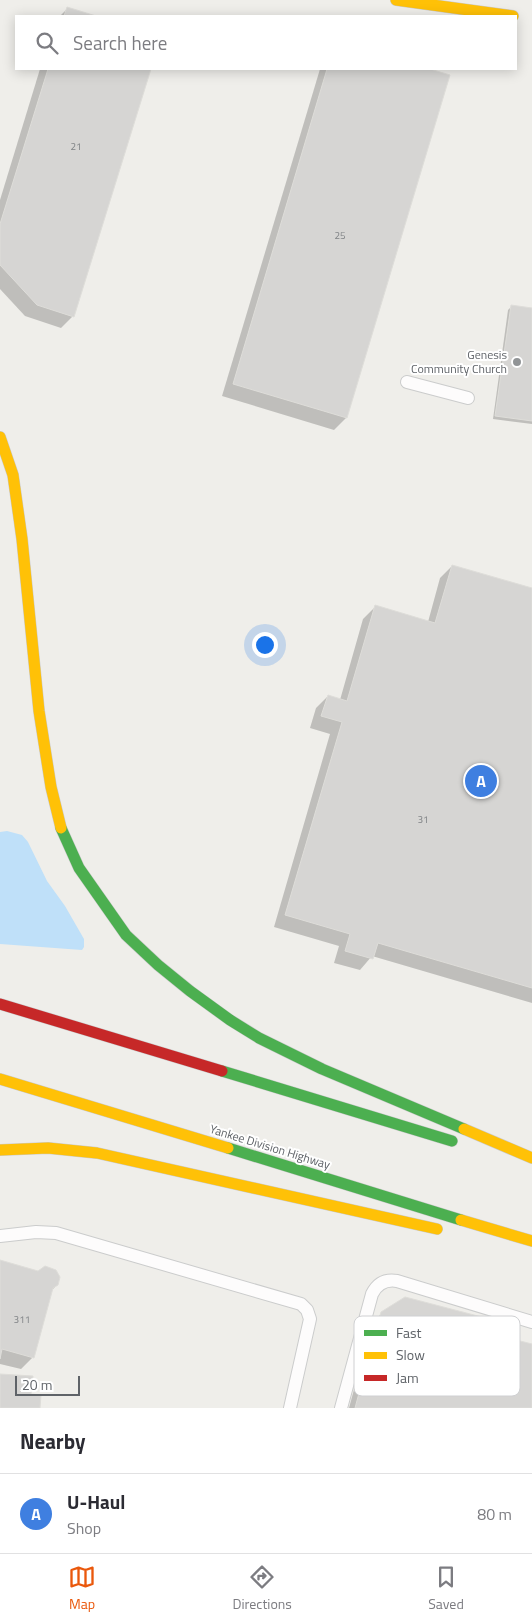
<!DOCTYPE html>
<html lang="en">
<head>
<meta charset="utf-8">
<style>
	body { margin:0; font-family:"Titillium Web",sans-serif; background:#f7f7f7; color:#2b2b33 }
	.scale { position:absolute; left:15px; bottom:12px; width:65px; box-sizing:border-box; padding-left:5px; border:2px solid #5f6368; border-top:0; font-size:14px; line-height:18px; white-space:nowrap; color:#5f6368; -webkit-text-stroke:4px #fff; paint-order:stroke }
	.you { position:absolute; left:264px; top:644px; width:18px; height:18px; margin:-12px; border:4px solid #fff; border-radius:50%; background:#1a73e8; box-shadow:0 0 0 8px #1a73e833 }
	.badge { display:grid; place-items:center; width:32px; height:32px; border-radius:50%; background:#ea580c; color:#fff; font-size:16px; font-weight:700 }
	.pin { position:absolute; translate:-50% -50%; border:2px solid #fff; box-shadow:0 1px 5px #0006 }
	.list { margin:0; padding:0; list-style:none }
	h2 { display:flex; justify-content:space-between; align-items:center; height:65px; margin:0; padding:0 20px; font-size:21px }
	h2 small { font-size:16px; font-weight:400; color:#7c7c81 }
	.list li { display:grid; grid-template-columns:32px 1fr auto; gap:15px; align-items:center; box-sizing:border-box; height:80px; padding:0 20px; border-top:1px solid #e1e1e2 }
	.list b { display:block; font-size:19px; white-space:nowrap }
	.list p { margin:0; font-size:16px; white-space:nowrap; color:#7c7c81 }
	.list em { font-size:16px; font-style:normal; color:#7c7c81 }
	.icon { flex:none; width:28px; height:28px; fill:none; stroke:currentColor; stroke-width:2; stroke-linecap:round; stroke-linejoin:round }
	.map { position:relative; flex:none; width:532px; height:1408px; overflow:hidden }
	.search { position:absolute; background:#fff; box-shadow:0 2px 12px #0003; left:15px; right:15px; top:15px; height:55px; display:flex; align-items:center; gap:12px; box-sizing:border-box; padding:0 18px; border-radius:0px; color:#7c7c81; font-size:19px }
	.sheet { height:145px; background:#fff }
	nav { display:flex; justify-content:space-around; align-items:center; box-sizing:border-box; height:70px; border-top:1px solid #e1e1e2; background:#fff; font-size:14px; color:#7c7c81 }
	nav a { display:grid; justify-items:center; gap:2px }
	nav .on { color:#ea580c }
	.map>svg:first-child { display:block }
	.water { fill:#bfe0f9 }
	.shadow { fill:#0003 }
	.building { fill:#d6d5d3; stroke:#deddd9 }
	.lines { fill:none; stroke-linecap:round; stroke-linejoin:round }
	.lane-casing { stroke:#cbcccc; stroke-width:14 }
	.fast-casing { stroke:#cacacb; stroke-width:12 }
	.slow-casing { stroke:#cacacb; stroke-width:12 }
	.jam-casing { stroke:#cacacb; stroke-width:12 }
	.lane { stroke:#fdfcfc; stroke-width:12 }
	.fast { stroke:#4caf50; stroke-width:11 }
	.slow { stroke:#ffc107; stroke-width:11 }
	.jam { stroke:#c62828; stroke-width:11 }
	.poi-dot { fill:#919496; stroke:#fff; stroke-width:2 }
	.labels { text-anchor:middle; stroke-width:4; stroke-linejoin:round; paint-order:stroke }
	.number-label { font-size:10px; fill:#7e8184 }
	.poi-label { font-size:12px; fill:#5f6368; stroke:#fff; text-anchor:end }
	.street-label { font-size:12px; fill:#5f6368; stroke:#fff }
	.key { fill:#fff; stroke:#cfd0d2; stroke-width:1 }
	.key-label { font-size:14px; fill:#5f6368 }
</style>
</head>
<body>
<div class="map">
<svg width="532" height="1408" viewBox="0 0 532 1408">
	<rect width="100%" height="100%" fill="#efeeea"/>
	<polygon class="water" points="7,831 22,835 28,842 47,881 65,906 84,939 84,947 82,950 0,944 0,832"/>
	<g class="shadow">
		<polygon points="67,9 92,16 60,16"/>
		<polygon points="40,69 150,69 73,316 61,328 25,316 0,289 0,200"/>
		<polygon points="320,69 426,69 449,76 346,418 334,430 222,396"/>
		<polygon points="511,307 532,310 532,424 493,419 508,310"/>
		<polygon points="452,566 532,589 532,1003 372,956 360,970 334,963 339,946 274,927 330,734 310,728 316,708 328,696 340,700 363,619 375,607 428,622 440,578"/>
		<polygon points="0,1262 57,1285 51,1291 33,1357 21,1369 0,1364"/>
		<polygon points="382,1313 491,1335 532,1346 532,1408 349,1408 372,1323"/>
	</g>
	<g class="building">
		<polygon points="67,7 96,16 64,16"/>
		<polygon points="48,69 151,69 74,317 37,305 0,265 0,224"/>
		<polygon points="327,69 430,69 450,75 347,418 233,384"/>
		<polygon points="511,305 532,308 532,421 495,416"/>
		<polygon points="452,565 532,588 532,988 378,943 373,959 345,951 350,934 285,915 342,722 321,716 328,695 347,701 375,605 435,623"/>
		<polygon points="0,1260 38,1271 45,1266 56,1270 60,1277 58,1285 53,1288 34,1358 2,1349 0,1359"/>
		<polygon points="405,1297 497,1321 493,1334 532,1344 532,1408 355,1408 381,1312"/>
		<polygon points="0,1374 33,1376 31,1394 41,1395 40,1408 0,1408"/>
	</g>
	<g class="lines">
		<defs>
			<g id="lane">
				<polyline points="407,382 468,398"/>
				<polyline points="0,1236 36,1232 56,1233 301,1304 307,1310 310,1319 290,1408"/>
				<path d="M341,1408L372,1294C377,1284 385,1279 397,1281L532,1322"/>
			</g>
			<g id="fast">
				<polyline points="61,828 79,868 126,935 158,965 190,991 230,1020 259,1038 322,1069 464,1129"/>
				<polyline points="222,1071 452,1141"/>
				<polyline points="228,1148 461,1220"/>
			</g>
			<g id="slow">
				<polyline points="396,0 513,16"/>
				<polyline points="0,437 13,475 22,539 39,711 51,787 61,828"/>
				<polyline points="0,1079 228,1148"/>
				<polyline points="464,1129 532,1158"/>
				<polyline points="0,1150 48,1148 97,1153 437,1229"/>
				<polyline points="461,1220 532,1241"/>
			</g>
			<polyline id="jam" points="0,1004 222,1071"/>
		</defs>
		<use href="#lane" class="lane-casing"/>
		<use href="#fast" class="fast-casing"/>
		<use href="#slow" class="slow-casing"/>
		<use href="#jam" class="jam-casing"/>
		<use href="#lane" class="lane"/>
		<use href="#fast" class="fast"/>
		<use href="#slow" class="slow"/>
		<use href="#jam" class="jam"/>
	</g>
	<circle class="poi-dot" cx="517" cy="362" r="5"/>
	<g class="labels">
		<g class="number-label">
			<text x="76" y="150">21</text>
			<text x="340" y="239">25</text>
			<text x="423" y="823">31</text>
			<text x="22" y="1323">311</text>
		</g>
		<g class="poi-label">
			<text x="507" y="359">Genesis<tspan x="507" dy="14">Community Church</tspan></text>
		</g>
		<g class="street-label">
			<text transform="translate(270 1147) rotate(17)" y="4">Yankee Division Highway</text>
		</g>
	</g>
	<rect x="354" y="1316" width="166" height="80" rx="8" class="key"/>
	<rect x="364" y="1330" width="23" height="6" fill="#4caf50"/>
	<rect x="364" y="1352" width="23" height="7" fill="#ffc107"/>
	<rect x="364" y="1375" width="23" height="6" fill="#c62828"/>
	<g class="key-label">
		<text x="396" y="1338">Fast</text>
		<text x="396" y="1360">Slow</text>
		<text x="396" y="1383">Jam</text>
	</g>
</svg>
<div class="scale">20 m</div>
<div class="you"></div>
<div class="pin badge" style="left:481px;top:781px;background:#3f7fe0">A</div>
<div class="search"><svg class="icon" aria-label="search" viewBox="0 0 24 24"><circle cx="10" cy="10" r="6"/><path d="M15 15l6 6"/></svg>Search here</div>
</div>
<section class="sheet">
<h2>Nearby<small></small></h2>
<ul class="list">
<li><span class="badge" style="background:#3f7fe0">A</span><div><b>U-Haul</b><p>Shop</p></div><em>80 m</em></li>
</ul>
</section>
<nav>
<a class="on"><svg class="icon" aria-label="map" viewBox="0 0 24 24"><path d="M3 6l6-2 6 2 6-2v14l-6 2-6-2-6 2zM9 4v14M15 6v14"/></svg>Map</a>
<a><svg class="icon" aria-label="directions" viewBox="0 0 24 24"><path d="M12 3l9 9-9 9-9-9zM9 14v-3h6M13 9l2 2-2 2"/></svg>Directions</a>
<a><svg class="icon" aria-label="saved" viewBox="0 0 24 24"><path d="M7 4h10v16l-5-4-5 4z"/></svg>Saved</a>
</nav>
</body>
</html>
